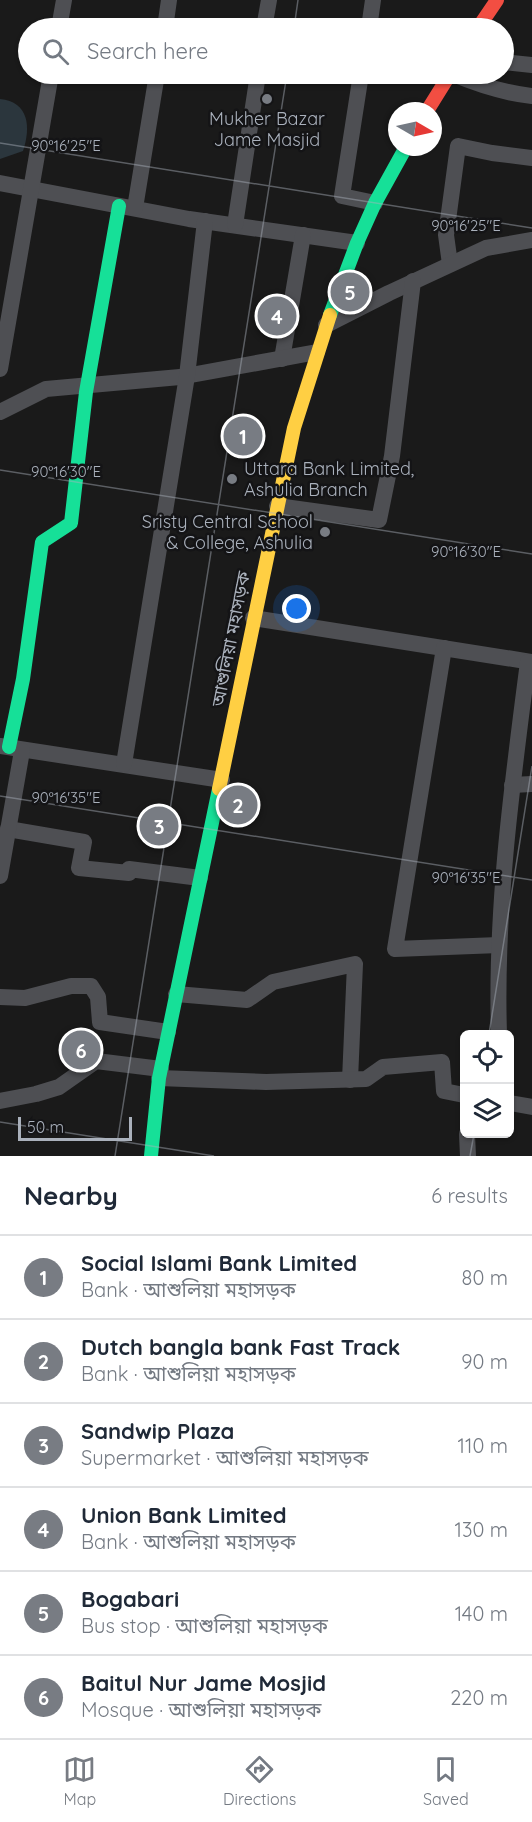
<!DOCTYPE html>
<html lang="en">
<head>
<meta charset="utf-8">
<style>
	body { margin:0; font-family:Quicksand,"Noto Sans Bengali",sans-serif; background:#f2f2f3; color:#1f2937 }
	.controls { position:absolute; right:18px; bottom:18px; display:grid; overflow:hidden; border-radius:9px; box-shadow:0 2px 4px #0004 }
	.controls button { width:54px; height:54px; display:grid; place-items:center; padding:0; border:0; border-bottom:2px solid #e0e1e3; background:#fff; color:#1f2937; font:30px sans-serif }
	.compass { position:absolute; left:388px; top:102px; width:54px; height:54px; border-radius:50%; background:#fff; box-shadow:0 2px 4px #0004; rotate:99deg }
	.scale { position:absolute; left:18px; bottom:15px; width:114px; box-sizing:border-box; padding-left:6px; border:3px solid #aab1bc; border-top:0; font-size:16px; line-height:21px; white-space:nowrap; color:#aab1bc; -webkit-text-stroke:4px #141416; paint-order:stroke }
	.you { position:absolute; left:297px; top:609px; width:21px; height:21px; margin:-15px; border:4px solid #fff; border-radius:50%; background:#1a73e8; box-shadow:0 0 0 9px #1a73e833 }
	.badge { display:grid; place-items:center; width:39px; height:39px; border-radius:50%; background:#787c83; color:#fff; font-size:20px; font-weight:700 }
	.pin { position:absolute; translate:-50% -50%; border:3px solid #fff; box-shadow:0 2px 6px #0006 }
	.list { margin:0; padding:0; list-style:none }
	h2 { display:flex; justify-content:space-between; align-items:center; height:78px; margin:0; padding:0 24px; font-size:26px }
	h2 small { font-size:20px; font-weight:400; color:#747a83 }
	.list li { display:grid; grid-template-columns:39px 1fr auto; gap:18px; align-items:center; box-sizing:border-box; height:84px; padding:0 24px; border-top:2px solid #e0e1e3 }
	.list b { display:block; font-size:22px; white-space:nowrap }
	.list p { margin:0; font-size:20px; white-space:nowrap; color:#747a83 }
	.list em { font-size:20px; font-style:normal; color:#747a83 }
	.icon { flex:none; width:33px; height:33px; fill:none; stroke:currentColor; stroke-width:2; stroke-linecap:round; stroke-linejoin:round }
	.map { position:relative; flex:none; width:532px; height:1156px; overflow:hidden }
	.search { position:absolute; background:#fff; box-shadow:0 2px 4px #0004; left:18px; right:18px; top:18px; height:66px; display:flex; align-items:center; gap:15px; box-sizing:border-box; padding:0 21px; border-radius:33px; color:#747a83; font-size:22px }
	.sheet { height:582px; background:#fff }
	nav { display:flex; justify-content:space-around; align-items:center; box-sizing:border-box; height:84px; border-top:2px solid #e0e1e3; background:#fff; font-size:16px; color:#747a83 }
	nav a { display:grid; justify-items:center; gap:3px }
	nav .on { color:#787c83 }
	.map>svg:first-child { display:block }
	.water { fill:#2b363d }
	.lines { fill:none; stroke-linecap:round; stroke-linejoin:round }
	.street { stroke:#4e4f53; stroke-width:16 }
	.fast { stroke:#16e098; stroke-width:14 }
	.slow { stroke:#ffcf43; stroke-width:14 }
	.jam { stroke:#f24e42; stroke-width:14 }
	.ticks { fill:none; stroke:#aab1bc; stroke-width:1.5; stroke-opacity:0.45 }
	.poi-dot { fill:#787c83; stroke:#141416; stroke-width:2 }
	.labels { text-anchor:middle; stroke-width:5; stroke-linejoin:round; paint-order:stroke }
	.poi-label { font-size:18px; fill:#aab1bc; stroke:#141416 }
	.street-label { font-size:18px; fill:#aab1bc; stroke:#141416 }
	.ticks-label { font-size:15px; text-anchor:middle; fill:#aab1bc; stroke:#141416; stroke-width:5; stroke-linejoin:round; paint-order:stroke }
</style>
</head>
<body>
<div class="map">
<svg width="532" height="1156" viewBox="0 0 532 1156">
	<rect width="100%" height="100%" fill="#1a1a1a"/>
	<path class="water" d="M0,99C29,102 31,127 23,151L0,159Z"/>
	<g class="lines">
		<g class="street">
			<polyline points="59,28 64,0"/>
			<polyline points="165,28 169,0"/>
			<polyline points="264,28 269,0"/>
			<polyline points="369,28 373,0"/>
			<polyline points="504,62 532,65"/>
			<polyline points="361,74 342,196 375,203"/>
			<path d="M453,74C479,85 504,93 532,96"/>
			<polyline points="0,183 189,219 357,243"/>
			<polyline points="135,208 157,74"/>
			<polyline points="235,225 258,74"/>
			<polyline points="450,264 446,235 458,146 492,153 532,158"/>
			<polyline points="326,325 389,293 486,248 532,240"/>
			<polyline points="282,359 303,235"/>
			<polyline points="0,369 51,74"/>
			<polyline points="0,412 46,389 180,377 317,352"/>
			<polyline points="277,506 379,520 392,456 413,281"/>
			<polyline points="253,618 532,662"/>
			<polyline points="444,648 395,949 499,945"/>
			<polyline points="0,746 222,780"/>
			<polyline points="124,764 187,376 205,221"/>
			<polyline points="512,785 532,784"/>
			<polyline points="8,829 84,842 79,868 129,873 129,869 200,878"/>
			<polyline points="0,876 22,751"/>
			<polyline points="176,994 247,1000 273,982 355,964 350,1080"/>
			<polyline points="0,997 25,998 71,986 91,986 98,997 100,1022 168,1032"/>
			<path d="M499,1034C495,910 512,785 528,662"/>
			<polyline points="159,1078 266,1082 366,1079 383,1067 442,1062 444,1091 464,1095"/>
			<polyline points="0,1101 36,1094 59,1087 96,1061 161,1069"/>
			<polyline points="510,1103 532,1107"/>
			<polyline points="467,1134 468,1156"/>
		</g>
		<g class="fast">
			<polyline points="330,315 357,243 375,203 406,147"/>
			<polyline points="9,747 23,679 42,542 71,523 86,392 119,206"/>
			<polyline points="151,1156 159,1078 219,789"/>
		</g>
		<polyline class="slow" points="219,789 294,428 330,315"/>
		<g class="jam">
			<polyline points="478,28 497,0"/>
			<polyline points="427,111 450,74"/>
		</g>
	</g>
	<path class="ticks" d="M294,28L298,0M0,143L532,228M0,470L532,554M0,796L532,880M489,1034L532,766M0,1122L214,1156M115,1156L287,74M470,1156L474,1134"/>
	<g class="poi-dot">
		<circle cx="267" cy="99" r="6"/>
		<circle cx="232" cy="479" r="6"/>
		<circle cx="325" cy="532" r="6"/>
	</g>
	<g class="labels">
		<g class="poi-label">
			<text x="267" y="125">Mukher Bazar<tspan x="267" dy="21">Jame Masjid</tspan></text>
			<text x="244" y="475" text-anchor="start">Uttara Bank Limited,<tspan x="244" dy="21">Ashulia Branch</tspan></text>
			<text x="313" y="528" text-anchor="end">Sristy Central School<tspan x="313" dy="21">&amp; College, Ashulia</tspan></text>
		</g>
		<g class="street-label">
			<text transform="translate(231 639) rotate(-79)" y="6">আশুলিয়া মহাসড়ক</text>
		</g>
	</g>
	<g class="ticks-label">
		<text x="66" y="151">90°16'25"E</text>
		<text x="466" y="231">90°16'25"E</text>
		<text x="66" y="477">90°16'30"E</text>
		<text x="466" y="557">90°16'30"E</text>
		<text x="66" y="803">90°16'35"E</text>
		<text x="466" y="883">90°16'35"E</text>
	</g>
</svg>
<div class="controls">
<button><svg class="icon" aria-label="locate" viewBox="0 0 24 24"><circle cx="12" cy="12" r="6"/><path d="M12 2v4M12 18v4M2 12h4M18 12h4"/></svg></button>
<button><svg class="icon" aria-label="layers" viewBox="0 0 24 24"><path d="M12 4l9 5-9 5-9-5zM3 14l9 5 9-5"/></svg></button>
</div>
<svg class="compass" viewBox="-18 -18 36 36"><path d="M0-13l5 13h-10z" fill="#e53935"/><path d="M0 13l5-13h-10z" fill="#747a83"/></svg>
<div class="scale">50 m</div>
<div class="you"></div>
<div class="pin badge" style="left:243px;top:436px">1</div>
<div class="pin badge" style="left:238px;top:805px">2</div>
<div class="pin badge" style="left:159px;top:826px">3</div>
<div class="pin badge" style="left:277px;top:316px">4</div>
<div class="pin badge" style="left:350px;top:292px">5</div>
<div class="pin badge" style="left:81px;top:1050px">6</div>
<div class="search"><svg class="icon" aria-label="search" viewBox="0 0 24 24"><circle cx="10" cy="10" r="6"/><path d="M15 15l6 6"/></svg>Search here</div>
</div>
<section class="sheet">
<h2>Nearby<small>6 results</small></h2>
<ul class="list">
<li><span class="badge">1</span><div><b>Social Islami Bank Limited</b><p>Bank · আশুলিয়া মহাসড়ক</p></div><em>80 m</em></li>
<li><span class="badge">2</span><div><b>Dutch bangla bank Fast Track</b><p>Bank · আশুলিয়া মহাসড়ক</p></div><em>90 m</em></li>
<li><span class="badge">3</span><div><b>Sandwip Plaza</b><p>Supermarket · আশুলিয়া মহাসড়ক</p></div><em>110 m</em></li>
<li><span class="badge">4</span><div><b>Union Bank Limited</b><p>Bank · আশুলিয়া মহাসড়ক</p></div><em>130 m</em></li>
<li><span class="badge">5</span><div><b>Bogabari</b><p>Bus stop · আশুলিয়া মহাসড়ক</p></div><em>140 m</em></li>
<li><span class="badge">6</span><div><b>Baitul Nur Jame Mosjid</b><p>Mosque · আশুলিয়া মহাসড়ক</p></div><em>220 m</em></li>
</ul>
</section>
<nav>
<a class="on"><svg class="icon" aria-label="map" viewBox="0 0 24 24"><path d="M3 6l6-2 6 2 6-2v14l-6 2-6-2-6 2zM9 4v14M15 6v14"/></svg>Map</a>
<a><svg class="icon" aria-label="directions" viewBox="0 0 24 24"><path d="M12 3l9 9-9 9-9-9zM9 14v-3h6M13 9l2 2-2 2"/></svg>Directions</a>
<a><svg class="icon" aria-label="saved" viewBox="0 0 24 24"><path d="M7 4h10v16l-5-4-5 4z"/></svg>Saved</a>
</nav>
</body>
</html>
